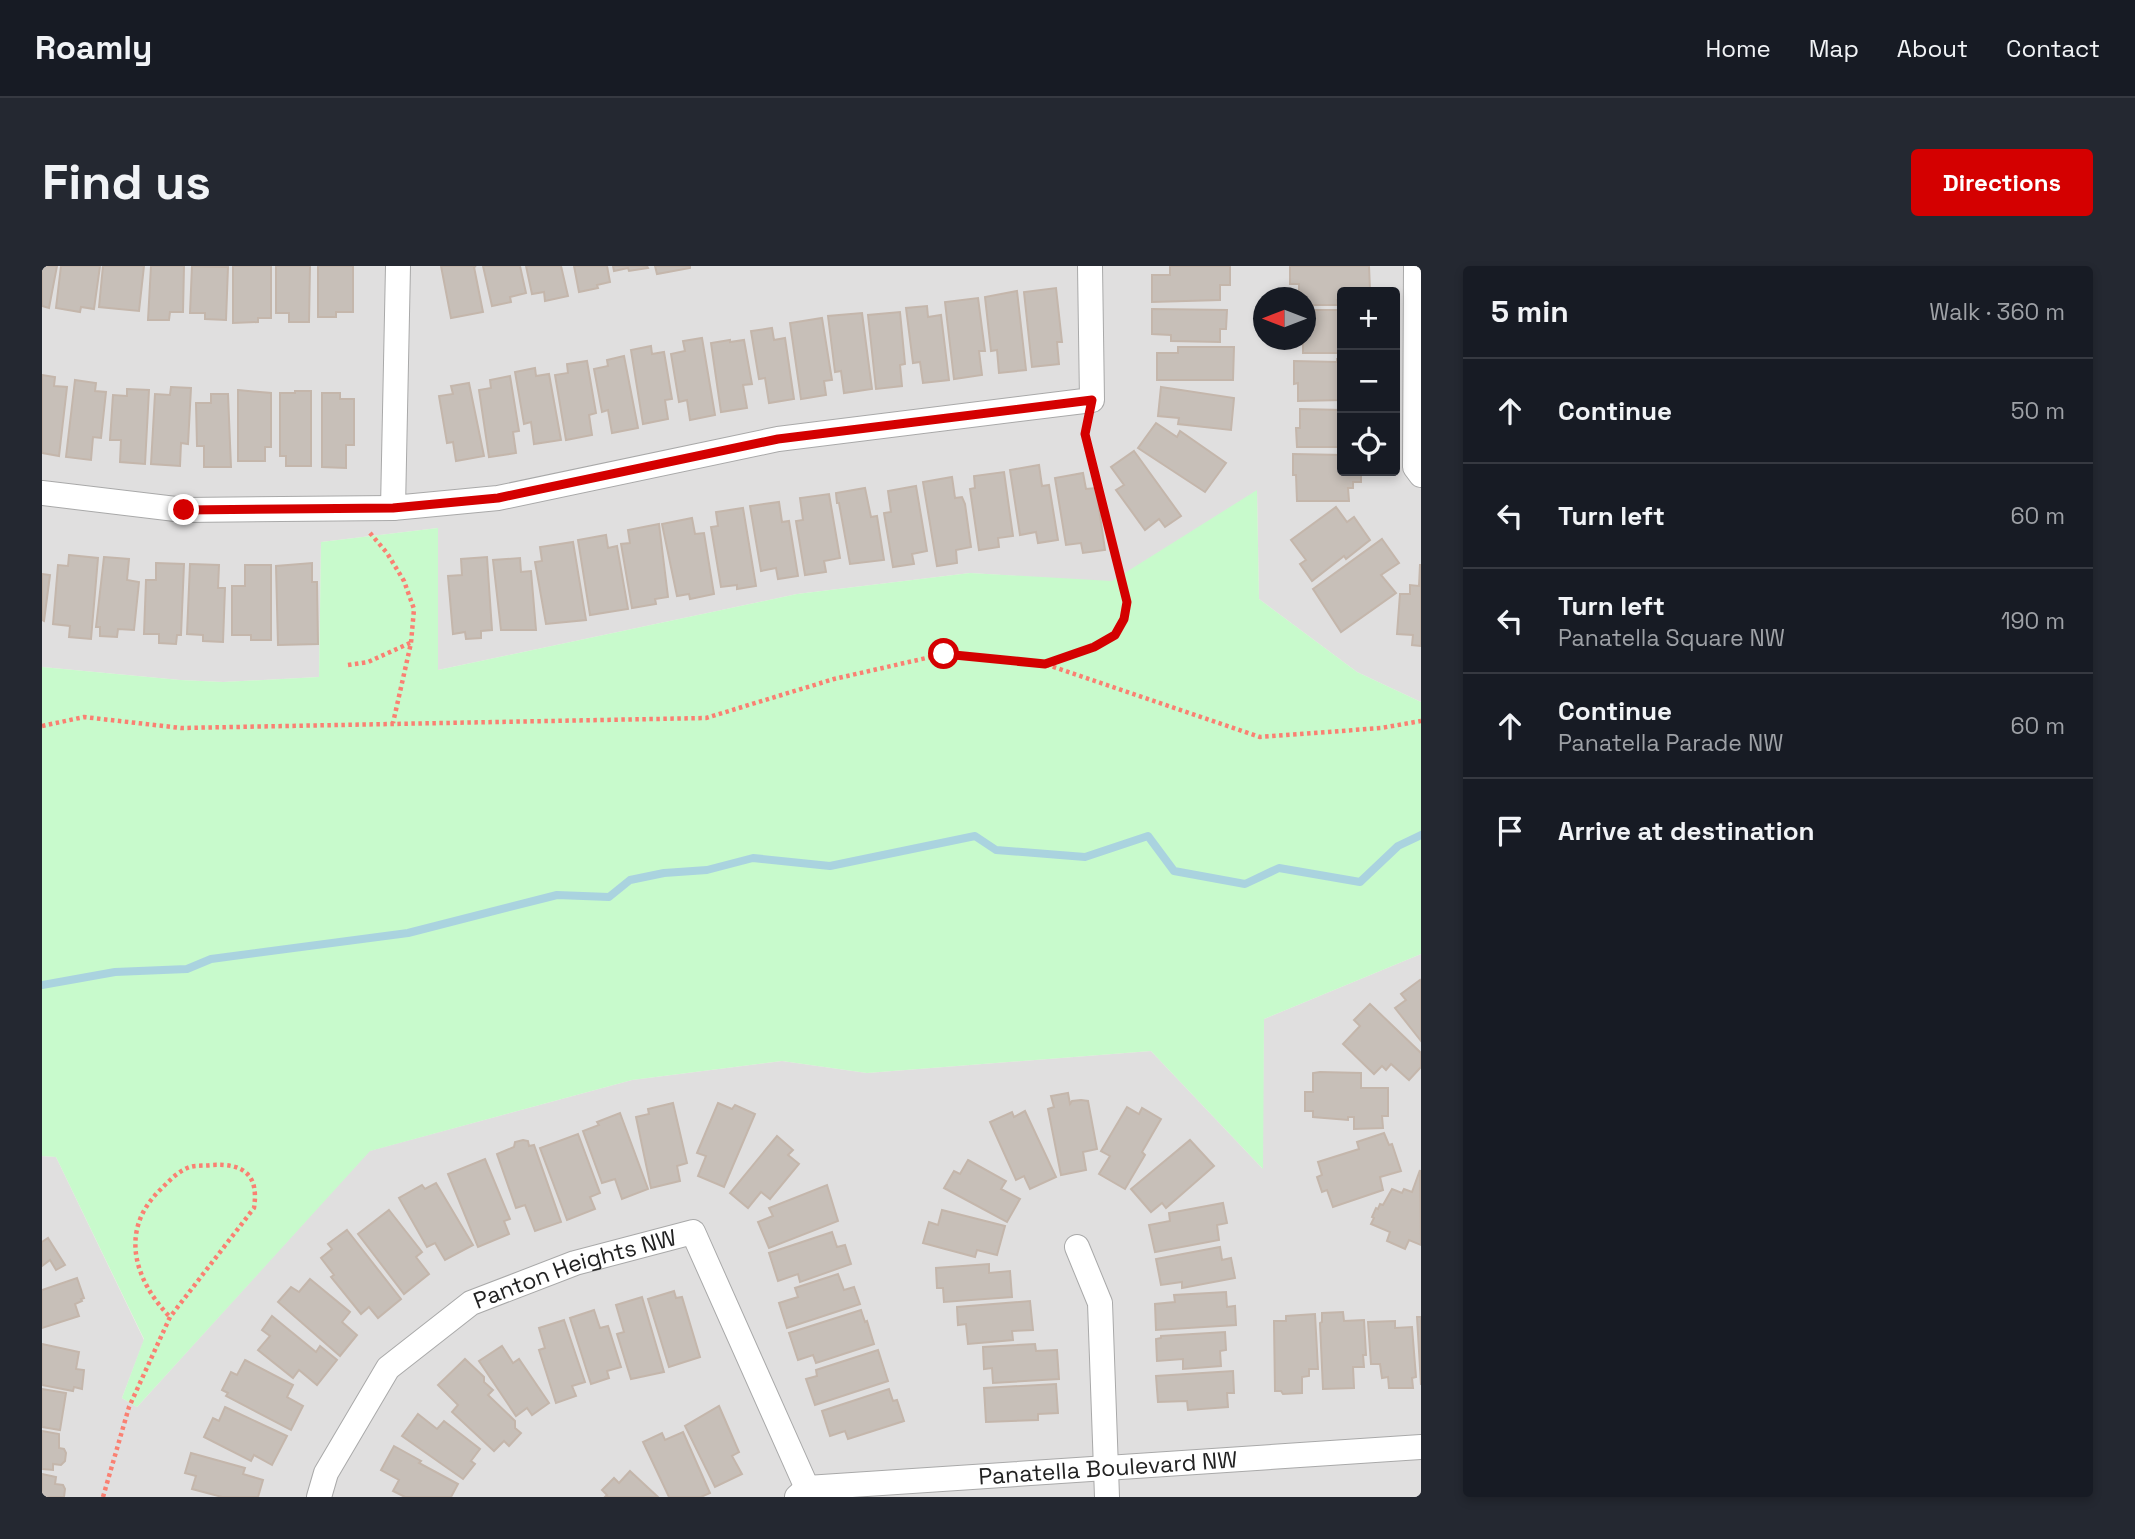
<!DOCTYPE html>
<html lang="en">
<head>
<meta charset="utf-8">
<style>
	body { margin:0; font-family:"Space Grotesk",sans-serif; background:#242831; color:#f1f3f6 }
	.controls { position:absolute; right:21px; top:21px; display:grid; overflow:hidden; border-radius:7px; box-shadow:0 4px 10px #0003 }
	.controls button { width:63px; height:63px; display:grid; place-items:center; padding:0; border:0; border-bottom:2px solid #363941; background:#171b24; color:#f1f3f6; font:35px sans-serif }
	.compass { position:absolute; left:1211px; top:21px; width:63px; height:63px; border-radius:50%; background:#171b24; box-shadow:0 4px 10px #0003; rotate:270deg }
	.stop { position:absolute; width:21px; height:21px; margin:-16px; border:5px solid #d40000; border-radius:50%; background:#fff }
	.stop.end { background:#d40000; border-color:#fff; box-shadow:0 2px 7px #0008 }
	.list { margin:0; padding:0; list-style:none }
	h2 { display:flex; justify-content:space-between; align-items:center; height:91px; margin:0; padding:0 28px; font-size:30px }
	h2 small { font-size:23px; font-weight:400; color:#9ea1a6 }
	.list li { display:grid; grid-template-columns:46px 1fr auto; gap:21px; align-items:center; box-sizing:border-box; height:105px; padding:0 28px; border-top:2px solid #363941 }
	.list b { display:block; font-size:26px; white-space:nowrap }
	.list p { margin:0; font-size:23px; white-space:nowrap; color:#9ea1a6 }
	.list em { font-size:23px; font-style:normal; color:#9ea1a6 }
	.icon { flex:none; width:38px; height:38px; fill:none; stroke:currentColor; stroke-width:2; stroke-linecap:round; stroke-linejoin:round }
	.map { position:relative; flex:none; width:1379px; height:1231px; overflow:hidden; border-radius:7px }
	header { display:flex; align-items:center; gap:42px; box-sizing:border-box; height:98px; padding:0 35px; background:#171b24; border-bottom:2px solid #363941 }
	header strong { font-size:33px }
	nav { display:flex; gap:38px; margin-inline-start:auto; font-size:24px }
	.intro { display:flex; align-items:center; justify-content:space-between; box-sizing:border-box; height:168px; padding:0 42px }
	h1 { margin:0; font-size:49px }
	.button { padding:18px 32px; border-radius:7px; background:#d40000; color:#fff; font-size:24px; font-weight:700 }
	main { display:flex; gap:42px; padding:0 42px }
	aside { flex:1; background:#171b24; border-radius:7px; box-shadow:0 4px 10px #0003 }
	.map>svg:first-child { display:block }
	.residential { fill:#e0dfdf; fill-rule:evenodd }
	.park { fill:#c8facc }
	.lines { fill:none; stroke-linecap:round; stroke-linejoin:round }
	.stream { stroke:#aad3df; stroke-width:8 }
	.building { fill:#c7bfb8; stroke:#c4b6ab; stroke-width:2 }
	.minor-casing { stroke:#a9a9a9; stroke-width:26 }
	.path { stroke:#fa8072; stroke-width:4.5; stroke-dasharray:3.5 3.5; stroke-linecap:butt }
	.minor { stroke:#fff; stroke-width:24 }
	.route { stroke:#d40000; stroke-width:9 }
	.labels { text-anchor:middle; stroke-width:7; stroke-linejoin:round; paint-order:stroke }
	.street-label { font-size:23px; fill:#222; stroke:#fff }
</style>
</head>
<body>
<header>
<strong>Roamly</strong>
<nav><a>Home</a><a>Map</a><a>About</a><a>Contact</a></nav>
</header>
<div class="intro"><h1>Find us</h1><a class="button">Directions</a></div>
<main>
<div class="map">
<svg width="1379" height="1231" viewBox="0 0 1379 1231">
	<rect width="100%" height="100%" fill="#f2efe9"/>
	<g class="residential">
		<path d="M0,0H1379V436L1315,406L1217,333L1215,225L1070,316L928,307L755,328L396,404V262L279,276L277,411L181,416L138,414L0,401ZM1300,26H1353V205H1300ZM1222,32H1264V74H1222Z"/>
		<polygon points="1379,688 1379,1231 0,1231 0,890 14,891 102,1074 80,1132 95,1141 327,885 590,814 740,795 825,807 1109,785 1220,902 1222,753"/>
	</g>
	<polygon class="park" points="1215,224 1217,333 1315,406 1379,436 1379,688 1222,753 1221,903 1109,785 825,807 740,795 590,814 328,885 95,1141 80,1132 102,1073 14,891 0,890 0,401 138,414 181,416 277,411 279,276 396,262 396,404 755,328 928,307 1070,315"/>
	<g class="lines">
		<polyline class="stream" points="0,719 73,706 145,703 169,693 366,667 515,629 567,631 588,614 622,607 665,604 711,592 788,600 933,570 954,584 1043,591 1106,570 1132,605 1203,618 1237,602 1318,616 1356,580 1379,569"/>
	</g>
	<g class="building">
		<polygon points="0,0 15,0 7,42 0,40"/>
		<polygon points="19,0 58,0 52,43 39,41 38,46 14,42"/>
		<polygon points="61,0 102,0 97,45 57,41"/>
		<polygon points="109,0 142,0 141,46 128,46 127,54 106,54"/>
		<polygon points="150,0 186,1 184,54 163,53 163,47 148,47"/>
		<polygon points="191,0 229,0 229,52 216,52 216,56 191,57"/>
		<polygon points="234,0 268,0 267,56 247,56 247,47 234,47"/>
		<polygon points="276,0 311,0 311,46 294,46 294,51 276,51"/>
		<polygon points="399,0 434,0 432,1 441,46 409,52"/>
		<polygon points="441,0 478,0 484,27 468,31 469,36 450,40"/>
		<polygon points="484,0 519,0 526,30 503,35 502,26 490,28"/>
		<polygon points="532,0 565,0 568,16 555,19 556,22 537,26"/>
		<polygon points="571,0 605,0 606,2 587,5 586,2 572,5"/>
		<polygon points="613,0 648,0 648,2 615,8"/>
		<polygon points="1128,0 1188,0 1188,19 1178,19 1178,34 1110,36 1110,9 1128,9"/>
		<polygon points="1248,0 1327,0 1328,24 1300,26 1300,34 1295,34 1296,39 1264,39 1264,32 1257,32 1257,18 1248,18"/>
		<polygon points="1014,22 1020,76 1015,76 1017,98 990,101 982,26"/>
		<polygon points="975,25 984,104 957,107 955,84 949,85 943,31"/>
		<polygon points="936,32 943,85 937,85 940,109 912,113 903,36"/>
		<polygon points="885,40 886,51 899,49 907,114 881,117 878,96 871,97 864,42"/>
		<polygon points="1110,43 1185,44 1184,63 1178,63 1178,76 1129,75 1129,69 1110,68"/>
		<polygon points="1264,44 1300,44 1300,87 1261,87 1261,74 1264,74"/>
		<polygon points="858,46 863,98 858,99 860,120 834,123 826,49"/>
		<polygon points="820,47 830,123 802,127 799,105 793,106 786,50"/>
		<polygon points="780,52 790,114 782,115 784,129 759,133 748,57"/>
		<polygon points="730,62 732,74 743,72 752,133 727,137 723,112 717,113 709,65"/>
		<polygon points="660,72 673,149 648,154 645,134 637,136 629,88 643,85 641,75"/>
		<polygon points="688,74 688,76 702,74 710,118 701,119 705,142 679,146 669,77"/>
		<polygon points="609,80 610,88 622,86 630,133 623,134 626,153 601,158 589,84"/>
		<polygon points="1136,81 1192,81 1191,114 1115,114 1115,87 1136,87"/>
		<polygon points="582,90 596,162 570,167 566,144 560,146 552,103 566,100 565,94"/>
		<polygon points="1295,93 1300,93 1300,134 1256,135 1256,117 1252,118 1252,95 1295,96"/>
		<polygon points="545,95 554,147 547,149 550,169 524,174 513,109 526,107 525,98"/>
		<polygon points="493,102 494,110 507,108 519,174 492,178 489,156 482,158 473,106"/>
		<polygon points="0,109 13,111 12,120 25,121 17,190 0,187"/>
		<polygon points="468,110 477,165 471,166 474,187 447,191 437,124 449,122 448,114"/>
		<polygon points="33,114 54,117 53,125 64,126 59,172 51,171 49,194 24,191"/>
		<polygon points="427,117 442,190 414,195 411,176 405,177 397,130 411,128 409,120"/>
		<polygon points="129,121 149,122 146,178 139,177 138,200 109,198 113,128 128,129"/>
		<polygon points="1119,121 1192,132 1189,164 1136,158 1137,152 1116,150"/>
		<polygon points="85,123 107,124 103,198 78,196 79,174 68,174 71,129 85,130"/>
		<polygon points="196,124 229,127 229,181 223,181 223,195 196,195"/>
		<polygon points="253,125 269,125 269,200 244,200 244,190 238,190 238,127 253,127"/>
		<polygon points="280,127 298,127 298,133 312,133 312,179 304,179 304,202 280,201"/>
		<polygon points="169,128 186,128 189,201 162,201 162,180 155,180 154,137 169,137"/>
		<polygon points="1258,143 1300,144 1300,184 1297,184 1297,181 1255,181 1254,162 1258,162"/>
		<polygon points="1114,157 1135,171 1138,165 1184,197 1163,226 1096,182"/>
		<polygon points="1092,185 1139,250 1123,261 1117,253 1103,264 1074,224 1082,219 1069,201"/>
		<polygon points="1251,188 1300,189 1300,205 1319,205 1319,216 1311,216 1311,222 1306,222 1307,235 1255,235 1254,209 1251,209"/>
		<polygon points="997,199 1000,220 1007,219 1016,274 996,277 994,266 978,269 968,204"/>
		<polygon points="962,206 971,270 956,272 957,281 937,284 928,223 933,222 932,210"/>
		<polygon points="1041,207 1044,223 1054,222 1063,284 1041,287 1039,277 1024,279 1013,212"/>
		<polygon points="910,211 913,232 920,231 923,238 929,281 914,284 915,297 895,300 881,216"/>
		<polygon points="874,220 885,285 870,288 872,298 851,301 842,247 849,246 846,225"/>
		<polygon points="823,222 829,251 835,250 842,294 808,298 797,237 795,237 794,227"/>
		<polygon points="787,228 798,292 782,295 784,306 763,309 754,255 761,254 758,232"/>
		<polygon points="737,236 740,256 747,255 756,310 736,313 734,302 719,305 708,240"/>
		<polygon points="1294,241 1305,256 1312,251 1328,274 1304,293 1302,290 1270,315 1258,298 1264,294 1249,274"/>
		<polygon points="701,242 714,320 695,323 695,319 679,321 669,261 676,260 674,246"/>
		<polygon points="650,252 653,268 662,267 672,328 648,333 647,328 635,330 620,258"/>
		<polygon points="617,258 626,331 613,333 614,338 590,342 579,278 588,277 586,264"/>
		<polygon points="564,269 566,282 575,280 586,343 548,349 536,274"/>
		<polygon points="1340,273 1357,297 1339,309 1354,327 1299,366 1271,323"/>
		<polygon points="531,276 544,354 504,358 493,296 500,295 498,281"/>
		<polygon points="27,289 56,292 49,373 27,371 28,360 11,358 16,299 26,300"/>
		<polygon points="62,291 87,293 85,314 97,316 92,364 76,363 75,371 58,370 58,361 54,361"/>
		<polygon points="445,291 450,364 439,365 439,372 424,373 423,366 411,368 406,310 420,309 419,293"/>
		<polygon points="478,292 479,306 489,305 494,364 459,364 451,294"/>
		<polygon points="114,297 142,298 139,369 135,369 134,378 117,377 117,368 102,368 104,314 114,314"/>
		<polygon points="270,297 270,316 275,316 276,378 236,379 234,300"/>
		<polygon points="148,298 177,299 176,322 183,322 181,376 161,375 161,369 145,368"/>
		<polygon points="203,299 229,299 229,374 209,374 209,369 190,369 190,320 203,320"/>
		<polygon points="1378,299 1379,299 1379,380 1370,379 1371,369 1355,368 1358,328 1368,328 1368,319 1377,320"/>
		<polygon points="0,308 8,309 2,355 0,354"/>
		<polygon points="1378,714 1379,716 1379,775 1353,742 1364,734 1359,728"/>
		<polygon points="1328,738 1379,787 1379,801 1367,814 1349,798 1344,804 1340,800 1332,808 1301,778 1318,760 1312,754"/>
		<polygon points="1278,806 1319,807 1319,822 1346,822 1346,850 1340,850 1341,862 1312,863 1312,851 1306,851 1306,854 1271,851 1271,845 1263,845 1263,826 1271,826 1271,807"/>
		<polygon points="1026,827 1028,838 1030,835 1039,834 1046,835 1055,883 1041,886 1044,904 1019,909 1006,843 1012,841 1009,830"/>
		<polygon points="631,837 645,897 635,900 638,915 609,922 594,851 607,848 606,843"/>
		<polygon points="676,837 690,843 693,839 713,848 682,921 656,910 664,890 655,887"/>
		<polygon points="1085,841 1097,848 1100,842 1119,853 1100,886 1103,889 1083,923 1057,908 1068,890 1059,885"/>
		<polygon points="983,845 1014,911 988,923 982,910 974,914 948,856 970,846 972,851"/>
		<polygon points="578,847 606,923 580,933 573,913 560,917 541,865 557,859 555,856"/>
		<polygon points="1342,867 1347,879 1350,878 1359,905 1338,911 1341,924 1291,941 1285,924 1280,926 1275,911 1280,909 1276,896 1317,883 1315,876"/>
		<polygon points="536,868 558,927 548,931 553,943 525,954 498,882"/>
		<polygon points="735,870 751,884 746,889 757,898 728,933 719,926 706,942 688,927"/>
		<polygon points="481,874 486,875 487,880 492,879 519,956 493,965 483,939 474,942 455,888 472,881 473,876"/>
		<polygon points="1148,874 1172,900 1124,942 1120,937 1109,946 1089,923"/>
		<polygon points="443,893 468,953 462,955 467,968 436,981 406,908"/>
		<polygon points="926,894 964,915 959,923 978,933 965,956 902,922 912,905 918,908"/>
		<polygon points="1378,904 1379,979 1367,974 1363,983 1345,975 1348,966 1329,958 1332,952 1330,951 1334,942 1336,943 1338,938 1341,939 1350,923 1360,927 1362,923 1370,926"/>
		<polygon points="394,917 431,979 403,994 393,977 385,981 357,932 380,919 383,923"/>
		<polygon points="785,919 796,955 727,982 716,956 731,950 727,942"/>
		<polygon points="1181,937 1185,957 1175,959 1177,974 1113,986 1107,959 1128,955 1127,947"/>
		<polygon points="347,944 380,986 374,991 387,1008 362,1028 316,968"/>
		<polygon points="900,944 963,960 955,989 935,984 933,991 881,977 887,956 896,959"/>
		<polygon points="305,964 359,1033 336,1052 327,1041 319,1048 289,1011 292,1009 279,992 290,983 286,978"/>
		<polygon points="790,966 795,981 803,979 809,998 758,1016 756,1008 736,1015 727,987"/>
		<polygon points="6,972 23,999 14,1004 8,994 0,1000 0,976"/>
		<polygon points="1178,981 1180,994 1189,992 1193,1012 1140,1022 1140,1016 1119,1019 1114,993"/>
		<polygon points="947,998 947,1007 968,1005 970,1031 902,1036 901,1022 895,1022 894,1002"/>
		<polygon points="796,1008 802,1024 812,1021 818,1038 745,1062 737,1037 756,1031 753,1022"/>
		<polygon points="35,1012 42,1032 39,1033 40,1035 33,1038 37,1050 0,1062 0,1024"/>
		<polygon points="268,1013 308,1046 300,1056 315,1069 298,1090 236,1036 249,1021 257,1026"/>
		<polygon points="632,1025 634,1032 640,1031 658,1091 627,1101 606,1033"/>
		<polygon points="1184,1026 1185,1041 1193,1040 1194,1059 1114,1064 1113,1038 1133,1036 1132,1029"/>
		<polygon points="600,1031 622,1106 589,1113 575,1068 582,1066 574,1039"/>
		<polygon points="988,1035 991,1064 970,1065 971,1074 926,1078 924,1058 916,1059 915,1041"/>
		<polygon points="552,1044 558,1062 566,1060 579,1101 565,1105 567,1112 549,1118 528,1052"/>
		<polygon points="819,1044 823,1056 825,1055 832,1078 774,1097 771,1089 756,1094 747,1067"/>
		<polygon points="1301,1046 1302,1055 1322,1054 1324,1089 1321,1089 1322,1101 1311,1101 1312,1122 1281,1123 1278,1057 1280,1056 1280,1047"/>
		<polygon points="1273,1048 1276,1103 1267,1103 1267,1110 1260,1111 1260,1127 1241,1128 1239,1125 1233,1125 1232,1055 1244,1055 1244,1050"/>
		<polygon points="230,1050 274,1086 278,1080 295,1094 275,1119 257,1104 251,1112 216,1084 228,1070 220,1064"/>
		<polygon points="1375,1051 1379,1051 1379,1119"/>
		<polygon points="522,1054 543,1116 530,1120 534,1130 514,1137 497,1084 503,1082 497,1062"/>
		<polygon points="1353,1055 1353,1062 1370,1061 1374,1111 1370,1112 1371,1122 1347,1122 1346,1111 1340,1112 1338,1098 1329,1098 1326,1056"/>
		<polygon points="1183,1066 1184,1084 1178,1085 1179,1100 1141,1103 1141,1093 1115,1095 1114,1073 1119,1072 1119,1070"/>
		<polygon points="0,1078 37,1086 34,1103 42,1104 40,1123 32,1121 31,1125 0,1119"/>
		<polygon points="993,1078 994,1085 1015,1084 1017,1113 951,1117 950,1102 942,1103 941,1081"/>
		<polygon points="460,1080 471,1097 477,1093 507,1137 490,1149 485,1142 474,1150 437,1095"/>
		<polygon points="836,1084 846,1115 773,1139 764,1113 775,1110 774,1104"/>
		<polygon points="423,1093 442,1111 442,1116 451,1124 446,1129 473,1155 473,1162 479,1167 467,1180 462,1175 452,1185 410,1146 416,1139 396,1119"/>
		<polygon points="203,1094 251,1119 245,1131 261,1140 249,1164 184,1130 186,1127 180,1124 189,1106 195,1109"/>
		<polygon points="1191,1105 1192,1127 1185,1127 1186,1141 1146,1144 1145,1135 1116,1136 1114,1110"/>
		<polygon points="1014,1118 1016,1147 996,1148 996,1154 944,1156 942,1122"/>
		<polygon points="0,1123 24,1127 18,1164 0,1161"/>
		<polygon points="847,1123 851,1135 855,1134 862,1155 806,1173 803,1165 788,1170 780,1145"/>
		<polygon points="677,1140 697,1186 690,1190 700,1208 673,1221 643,1160"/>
		<polygon points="183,1141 245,1170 230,1199 212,1189 209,1195 162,1171 171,1152 177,1155"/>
		<polygon points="376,1148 395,1163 402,1155 438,1183 429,1195 433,1198 421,1213 360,1170"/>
		<polygon points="0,1165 17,1168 17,1182 22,1183 24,1187 23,1195 19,1199 11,1198 11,1204 0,1203"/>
		<polygon points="641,1166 668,1227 659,1231 627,1231 601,1176 620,1167 623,1174"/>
		<polygon points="352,1180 379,1195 377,1197 416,1218 409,1231 363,1231 351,1225 357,1214 339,1204"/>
		<polygon points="149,1187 203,1202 201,1208 221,1214 216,1231 180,1231 150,1223 154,1210 143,1207"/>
		<polygon points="588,1205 616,1231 563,1231 565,1229 560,1224 572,1212 577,1217"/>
		<polygon points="0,1208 14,1211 13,1218 21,1219 23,1223 22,1231 0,1231"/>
	</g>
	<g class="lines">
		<defs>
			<g id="minor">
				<polyline points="356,0 351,242 456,232 736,173 1050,134 1048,0"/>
				<polyline points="1374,0 1373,201 1379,209"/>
				<polyline points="0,227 142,244 351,242"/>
				<polyline points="1035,981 1058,1037 1065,1231"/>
				<path id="s1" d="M277,1231L284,1207L346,1102L429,1037L533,997L651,966L765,1222"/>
				<path id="s2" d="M755,1231L765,1222L1379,1181"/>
			</g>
		</defs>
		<use href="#minor" class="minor-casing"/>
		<g class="path">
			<polyline points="328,267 345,287 362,315 372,343 369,377 351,457"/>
			<path d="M1004,397C1022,391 1061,382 1073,368C1081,360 1083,347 1085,336L1043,168L1045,159"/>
			<polyline points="306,399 326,396 368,377"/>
			<polyline points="0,460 42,451 139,462 664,452 792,413 902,388 1003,398 1218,471 1339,462 1379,455"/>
			<path d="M61,1231L87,1141L128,1051L212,942C217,909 202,897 169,899C162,900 154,899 148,901C136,905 127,915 118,924C77,964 92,1014 128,1051"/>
		</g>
		<use href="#minor" class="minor"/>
	</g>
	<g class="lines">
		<polyline class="route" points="142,244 351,242 456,232 736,173 1050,134 1043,168 1085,336 1082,353 1073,369 1052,381 1003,398 902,388"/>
	</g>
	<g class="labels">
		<g class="street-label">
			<text dy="8" stroke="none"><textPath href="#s1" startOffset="362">Panton Heights NW</textPath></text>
			<text dy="8" stroke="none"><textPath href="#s2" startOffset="315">Panatella Boulevard NW</textPath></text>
		</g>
	</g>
</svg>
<div class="controls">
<button>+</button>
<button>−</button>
<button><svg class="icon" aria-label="locate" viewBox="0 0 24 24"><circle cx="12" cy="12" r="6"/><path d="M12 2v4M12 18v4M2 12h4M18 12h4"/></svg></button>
</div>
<svg class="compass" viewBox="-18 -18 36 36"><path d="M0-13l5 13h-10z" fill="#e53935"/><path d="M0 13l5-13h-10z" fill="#9ea1a6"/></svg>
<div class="stop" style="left:902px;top:388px"></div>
<div class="stop end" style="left:142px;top:244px"></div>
</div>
<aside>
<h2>5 min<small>Walk · 360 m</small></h2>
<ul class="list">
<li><svg class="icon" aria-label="ahead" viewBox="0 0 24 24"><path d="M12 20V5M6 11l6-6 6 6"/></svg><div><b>Continue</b></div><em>50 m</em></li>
<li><svg class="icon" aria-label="left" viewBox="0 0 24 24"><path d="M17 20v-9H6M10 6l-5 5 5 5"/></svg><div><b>Turn left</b></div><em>60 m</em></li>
<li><svg class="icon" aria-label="left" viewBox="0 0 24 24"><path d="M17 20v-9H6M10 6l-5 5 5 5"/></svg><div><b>Turn left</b><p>Panatella Square NW</p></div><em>190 m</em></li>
<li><svg class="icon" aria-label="ahead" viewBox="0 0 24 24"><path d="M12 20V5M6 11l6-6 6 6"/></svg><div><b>Continue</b><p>Panatella Parade NW</p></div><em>60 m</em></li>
<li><svg class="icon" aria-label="arrive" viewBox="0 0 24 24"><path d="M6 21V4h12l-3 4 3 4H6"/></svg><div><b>Arrive at destination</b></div></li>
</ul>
</aside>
</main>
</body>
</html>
